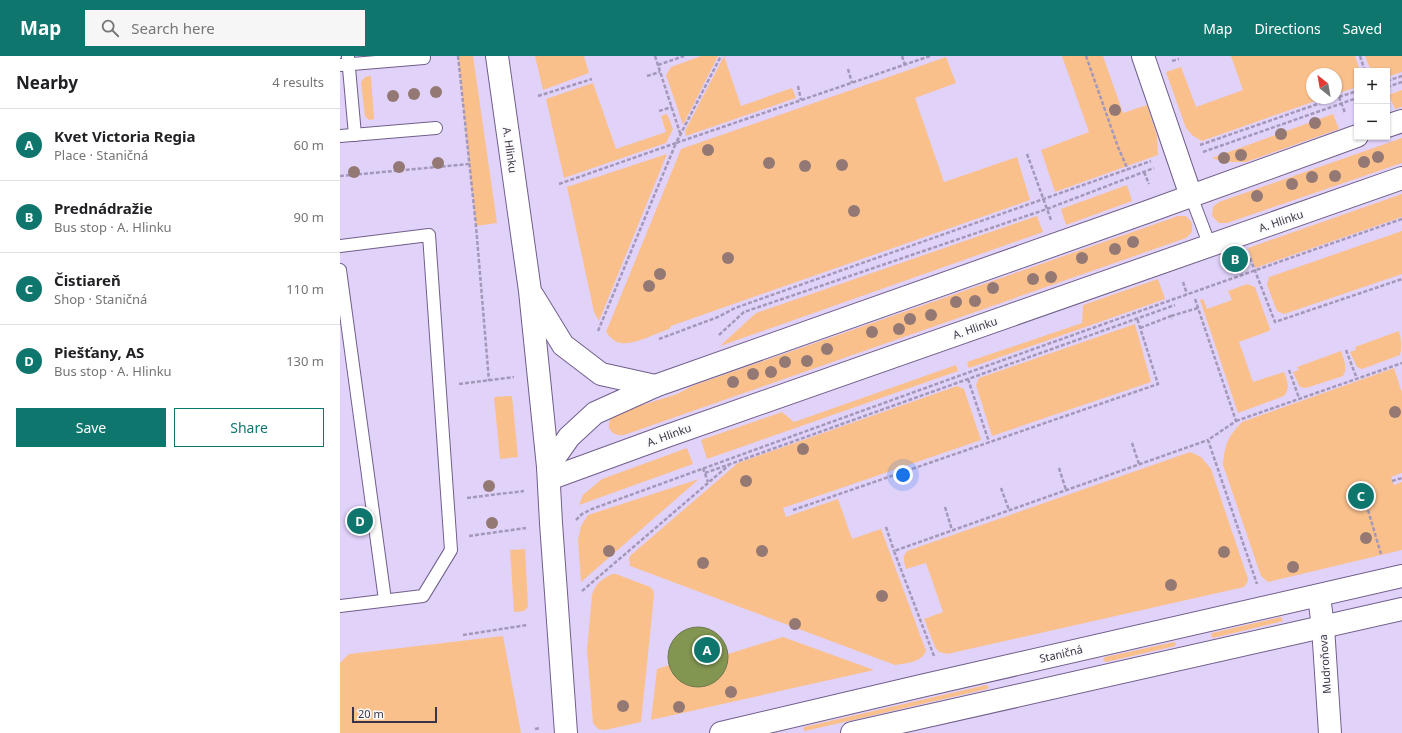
<!DOCTYPE html>
<html lang="en">
<head>
<meta charset="utf-8">
<style>
	body { margin:0; font-family:"Noto Sans",sans-serif; background:#f6f6f6; color:#202124 }
	.controls { position:absolute; right:12px; top:12px; display:grid; overflow:hidden; border-radius:0px; box-shadow:0 1px 3px #0004 }
	.controls button { width:36px; height:36px; display:grid; place-items:center; padding:0; border:0; border-bottom:1px solid #e0e0e0; background:#fff; color:#202124; font:20px sans-serif }
	.compass { position:absolute; left:966px; top:12px; width:36px; height:36px; border-radius:50%; background:#fff; box-shadow:0 1px 3px #0004; rotate:329deg }
	.scale { position:absolute; left:12px; bottom:10px; width:85px; box-sizing:border-box; padding-left:4px; border:2px solid #3b3347; border-top:0; font-size:11px; line-height:14px; white-space:nowrap; color:#3b3347; -webkit-text-stroke:3px #fbfbfb; paint-order:stroke }
	.you { position:absolute; left:563px; top:419px; width:14px; height:14px; margin:-10px; border:3px solid #fff; border-radius:50%; background:#1a73e8; box-shadow:0 0 0 6px #1a73e833 }
	.badge { display:grid; place-items:center; width:26px; height:26px; border-radius:50%; background:#0f766e; color:#fff; font-size:13px; font-weight:700 }
	.pin { position:absolute; translate:-50% -50%; border:2px solid #fff; box-shadow:0 1px 4px #0006 }
	.list { margin:0; padding:0; list-style:none }
	h2 { display:flex; justify-content:space-between; align-items:center; height:52px; margin:0; padding:0 16px; font-size:17px }
	h2 small { font-size:13px; font-weight:400; color:#757577 }
	.list li { display:grid; grid-template-columns:26px 1fr auto; gap:12px; align-items:center; box-sizing:border-box; height:72px; padding:0 16px; border-top:1px solid #e0e0e0 }
	.list b { display:block; font-size:15px; white-space:nowrap }
	.list p { margin:0; font-size:13px; white-space:nowrap; color:#757577 }
	.list em { font-size:13px; font-style:normal; color:#757577 }
	.actions { display:flex; gap:8px; padding:12px 16px }
	.actions a { flex:1; padding:9px 0; border:1px solid #0f766e; border-radius:0px; text-align:center; font-size:14px; color:#0f766e }
	.actions .main { background:#0f766e; color:#fff }
	.icon { flex:none; width:22px; height:22px; fill:none; stroke:currentColor; stroke-width:2; stroke-linecap:round; stroke-linejoin:round }
	.map { position:relative; flex:none; width:1062px; height:677px; overflow:hidden }
	header { display:flex; align-items:center; gap:24px; box-sizing:border-box; height:56px; padding:0 20px; background:#0f766e; color:#fff }
	header strong { font-size:19px }
	nav { display:flex; gap:22px; margin-inline-start:auto; font-size:14px }
	.search { width:280px; height:36px; background:#f6f6f6; display:flex; align-items:center; gap:10px; box-sizing:border-box; padding:0 14px; border-radius:0px; color:#757577; font-size:15px }
	main { display:flex }
	aside { flex:1; background:#fff }
	.map>svg:first-child { display:block }
	.green { fill:#fac08c }
	.water { fill:#829651; stroke:#6d784e }
	.lines { fill:none; stroke-linecap:round; stroke-linejoin:round }
	.lane-casing { stroke:#705f8a; stroke-width:14 }
	.street-casing { stroke:#705f8a; stroke-width:24 }
	.path { stroke:#a498b8; stroke-width:2.5; stroke-dasharray:4 2; stroke-linecap:butt }
	.lane { stroke:#fff; stroke-width:12 }
	.street { stroke:#fff; stroke-width:22 }
	.tree { fill:#937873 }
	.labels { text-anchor:middle; stroke-width:4; stroke-linejoin:round; paint-order:stroke }
	.street-label { font-size:11px; fill:#3b3347; stroke:#fbfbfb }
</style>
</head>
<body>
<header>
<strong>Map</strong>
<div class="search"><svg class="icon" aria-label="search" viewBox="0 0 24 24"><circle cx="10" cy="10" r="6"/><path d="M15 15l6 6"/></svg>Search here</div>
<nav><a>Map</a><a>Directions</a><a>Saved</a></nav>
</header>
<main>
<aside>
<h2>Nearby<small>4 results</small></h2>
<ul class="list">
<li><span class="badge">A</span><div><b>Kvet Victoria Regia</b><p>Place · Staničná</p></div><em>60 m</em></li>
<li><span class="badge">B</span><div><b>Prednádražie</b><p>Bus stop · A. Hlinku</p></div><em>90 m</em></li>
<li><span class="badge">C</span><div><b>Čistiareň</b><p>Shop · Staničná</p></div><em>110 m</em></li>
<li><span class="badge">D</span><div><b>Piešťany, AS</b><p>Bus stop · A. Hlinku</p></div><em>130 m</em></li>
</ul>
<div class="actions"><a class="main">Save</a><a>Share</a></div>
</aside>
<div class="map">
<svg width="1062" height="677" viewBox="0 0 1062 677">
	<rect width="100%" height="100%" fill="#e1d2fa"/>
	<g class="green">
		<polygon points="118,0 133,0 157,167 136,170"/>
		<polygon points="195,0 244,0 249,17 203,34"/>
		<polygon points="361,0 378,0 343,69 326,19 331,11"/>
		<polygon points="384,0 401,50 452,32 456,42 346,80 345,75"/>
		<polygon points="722,0 763,0 783,57 807,49 817,80 818,99 715,136 701,94 749,76"/>
		<polygon points="891,0 1015,0 1020,15 1017,15 1017,31 996,38 996,18 972,18 972,42 984,42 862,85 853,80 846,72 826,16 841,11 856,51 903,34"/>
		<polygon points="1025,0 1062,0 1062,16 1047,21 1047,15 1031,15"/>
		<path d="M606,1L616,27L575,42L604,126L677,101L690,144L331,270L329,273C317,277 294,289 281,287C274,286 270,281 266,276L341,93Z"/>
		<polygon points="31,20 34,63 29,64 25,60 21,26 25,21"/>
		<polygon points="253,27 276,93 326,76 321,60 327,58 333,73 326,87 224,122 206,43"/>
		<polygon points="1062,34 1062,51 1055,53 1049,39"/>
		<polygon points="993,58 999,73 906,106 884,106 872,102"/>
		<polygon points="1062,82 1062,107 887,167 879,167 872,160 873,151 879,146"/>
		<polygon points="327,98 259,265 254,256 227,131"/>
		<polygon points="787,129 792,145 726,169 721,153"/>
		<polygon points="1062,138 1062,161 915,212 908,192"/>
		<polygon points="697,160 703,176 380,290 416,257"/>
		<path d="M838,160H846L852,167V176L846,182L284,379C268,381 263,366 277,357L337,338L352,330Z"/>
		<polygon points="1062,175 1062,218 944,258 937,255 927,229 929,221"/>
		<polygon points="818,223 825,243 629,312 627,306 742,267 743,249"/>
		<path d="M907,228L915,231L930,273L929,275L899,286L913,326L944,316C947,326 951,330 944,340L898,357L860,244L863,243L867,253L892,244L888,235Z"/>
		<polygon points="795,268 811,326 652,380 636,329 639,322"/>
		<path d="M1059,275C1061,282 1062,293 1060,299L1022,313L1017,311L1010,296L1016,294L1015,291Z"/>
		<path d="M1001,295C1004,304 1008,312 1003,320L966,332L960,331L953,316L959,314L957,311Z"/>
		<polygon points="616,309 618,315 367,403 361,384 442,356 454,366"/>
		<path d="M1054,312L1062,337V417L1051,421L1054,429L1062,426V494L928,526L921,520L883,409C885,388 887,382 902,366Z"/>
		<path d="M617,330L624,333L641,384L443,452L446,461L498,443L512,483L541,473L586,595C581,607 566,607 555,609L290,510L289,502L291,499L398,407Z"/>
		<polygon points="172,340 178,401 160,403 154,341"/>
		<polygon points="347,392 353,408 239,449 243,439 262,423"/>
		<path d="M850,396L861,401L871,413L908,523L907,527L904,531L607,598L599,596L595,591L584,563L603,556L586,507L566,513C564,506 562,501 567,495Z"/>
		<polygon points="359,423 241,526 238,484 241,470 248,459"/>
		<polygon points="185,493 188,551 184,555 174,556 170,494"/>
		<path d="M272,518H276L310,531L313,534L314,539L301,666L265,674L258,673L253,667L247,594L252,539C255,528 262,523 272,518Z"/>
		<polygon points="941,561 943,565 873,582 871,580 872,577"/>
		<polygon points="163,580 181,677 0,677 0,607 9,598"/>
		<polygon points="443,581 534,614 311,664 317,613 329,609 333,618 387,609 388,598"/>
		<polygon points="834,586 836,588 835,590 766,606 763,604 765,601"/>
		<polygon points="646,629 649,631 647,633 465,675 463,673 464,671"/>
	</g>
	<circle class="water" cx="358" cy="601" r="30"/>
	<g class="lines">
		<defs>
			<g id="lane">
				<polyline points="8,1 15,79"/>
				<polyline points="0,9 84,2"/>
				<polyline points="0,80 96,72"/>
				<polyline points="851,140 870,190"/>
				<polyline points="0,190 89,179 111,494 83,540 0,550"/>
				<polyline points="0,214 45,544"/>
			</g>
			<g id="street">
				<polyline points="157,0 190,235 208,411 211,467 226,677"/>
				<polyline points="803,0 851,140"/>
				<polyline points="1047,70 1062,65"/>
				<polyline points="193,240 223,289 261,318 315,330"/>
				<polyline points="208,411 229,381 255,357 315,330 804,157 1017,80"/>
				<polyline points="209,423 324,381 1062,122"/>
				<polyline points="979,540 983,571 990,677"/>
				<polyline points="381,677 581,630 1062,520"/>
				<polyline points="512,677 1062,553"/>
			</g>
		</defs>
		<use href="#lane" class="lane-casing"/>
		<use href="#street" class="street-casing"/>
		<g class="path">
			<polyline points="118,0 136,170 149,325"/>
			<polyline points="315,0 340,77"/>
			<polyline points="562,0 565,9"/>
			<polyline points="746,0 778,91 788,114"/>
			<polyline points="1020,0 1025,15"/>
			<polyline points="832,5 839,3"/>
			<polyline points="318,9 344,0"/>
			<polyline points="508,13 512,27"/>
			<polyline points="307,20 320,16"/>
			<polyline points="1047,25 1062,20"/>
			<polyline points="458,30 461,44"/>
			<polyline points="1047,31 1062,26"/>
			<polyline points="198,40 252,23"/>
			<polyline points="999,41 1005,57"/>
			<polyline points="999,41 1017,35"/>
			<polyline points="319,55 332,51"/>
			<polyline points="860,89 995,42"/>
			<polyline points="863,96 1017,42"/>
			<polyline points="687,98 711,164"/>
			<polyline points="804,116 809,128"/>
			<polyline points="0,120 129,108"/>
			<polyline points="219,128 336,87 381,0"/>
			<polyline points="910,202 935,266 1062,223"/>
			<polyline points="843,226 847,238"/>
			<polyline points="855,243 896,365 868,384 917,528"/>
			<polyline points="831,260 858,252"/>
			<polyline points="800,272 831,260 832,263"/>
			<polyline points="258,275 336,87 590,0"/>
			<polyline points="379,279 404,256 707,153 814,112"/>
			<polyline points="319,283 378,261 395,252 811,105"/>
			<polyline points="1006,294 1017,323"/>
			<polyline points="949,314 959,342"/>
			<polyline points="628,323 649,386"/>
			<polyline points="119,328 174,321"/>
			<polyline points="896,365 1062,307"/>
			<polyline points="792,387 799,408"/>
			<polyline points="363,412 368,426"/>
			<polyline points="719,412 726,434"/>
			<polyline points="365,417 835,249"/>
			<polyline points="1052,425 1062,422"/>
			<polyline points="661,432 669,454"/>
			<polyline points="127,442 184,435"/>
			<polyline points="605,451 612,474"/>
			<polyline points="453,454 818,328 797,262"/>
			<polyline points="1028,454 1041,498"/>
			<path d="M236,464L242,458L252,453C521,355 791,257 1062,163"/>
			<polyline points="546,471 554,495"/>
			<polyline points="129,480 186,472"/>
			<polyline points="242,535 389,409"/>
			<polyline points="123,579 187,569"/>
			<polyline points="594,600 554,495 868,384"/>
			<polyline points="195,673 200,672"/>
		</g>
		<use href="#lane" class="lane"/>
		<use href="#street" class="street"/>
	</g>
	<g class="tree">
		<circle cx="96" cy="36" r="6"/>
		<circle cx="74" cy="38" r="6"/>
		<circle cx="53" cy="40" r="6"/>
		<circle cx="775" cy="54" r="6"/>
		<circle cx="975" cy="67" r="6"/>
		<circle cx="941" cy="78" r="6"/>
		<circle cx="368" cy="94" r="6"/>
		<circle cx="901" cy="99" r="6"/>
		<circle cx="1038" cy="101" r="6"/>
		<circle cx="884" cy="102" r="6"/>
		<circle cx="1024" cy="106" r="6"/>
		<circle cx="98" cy="107" r="6"/>
		<circle cx="429" cy="107" r="6"/>
		<circle cx="502" cy="109" r="6"/>
		<circle cx="465" cy="110" r="6"/>
		<circle cx="59" cy="111" r="6"/>
		<circle cx="14" cy="116" r="6"/>
		<circle cx="995" cy="120" r="6"/>
		<circle cx="972" cy="121" r="6"/>
		<circle cx="952" cy="128" r="6"/>
		<circle cx="917" cy="140" r="6"/>
		<circle cx="514" cy="155" r="6"/>
		<circle cx="793" cy="186" r="6"/>
		<circle cx="775" cy="193" r="6"/>
		<circle cx="388" cy="202" r="6"/>
		<circle cx="742" cy="202" r="6"/>
		<circle cx="320" cy="218" r="6"/>
		<circle cx="711" cy="221" r="6"/>
		<circle cx="693" cy="223" r="6"/>
		<circle cx="309" cy="230" r="6"/>
		<circle cx="653" cy="232" r="6"/>
		<circle cx="635" cy="245" r="6"/>
		<circle cx="616" cy="246" r="6"/>
		<circle cx="591" cy="259" r="6"/>
		<circle cx="570" cy="263" r="6"/>
		<circle cx="559" cy="273" r="6"/>
		<circle cx="532" cy="276" r="6"/>
		<circle cx="487" cy="293" r="6"/>
		<circle cx="467" cy="305" r="6"/>
		<circle cx="445" cy="306" r="6"/>
		<circle cx="431" cy="316" r="6"/>
		<circle cx="413" cy="318" r="6"/>
		<circle cx="393" cy="326" r="6"/>
		<circle cx="1055" cy="356" r="6"/>
		<circle cx="463" cy="393" r="6"/>
		<circle cx="406" cy="425" r="6"/>
		<circle cx="149" cy="430" r="6"/>
		<circle cx="152" cy="467" r="6"/>
		<circle cx="1026" cy="482" r="6"/>
		<circle cx="269" cy="495" r="6"/>
		<circle cx="422" cy="495" r="6"/>
		<circle cx="884" cy="496" r="6"/>
		<circle cx="363" cy="507" r="6"/>
		<circle cx="953" cy="511" r="6"/>
		<circle cx="831" cy="529" r="6"/>
		<circle cx="542" cy="540" r="6"/>
		<circle cx="455" cy="568" r="6"/>
		<circle cx="391" cy="636" r="6"/>
		<circle cx="283" cy="650" r="6"/>
		<circle cx="339" cy="651" r="6"/>
	</g>
	<g class="labels">
		<g class="street-label">
			<text transform="translate(170 94) rotate(82)" y="4">A. Hlinku</text>
			<text transform="translate(941 165) rotate(-19)" y="4">A. Hlinku</text>
			<text transform="translate(635 272) rotate(-19)" y="4">A. Hlinku</text>
			<text transform="translate(329 379) rotate(-20)" y="4">A. Hlinku</text>
			<text transform="translate(721 598) rotate(-13)" y="4">Staničná</text>
			<text transform="translate(985 608) rotate(-94)" y="4">Mudroňova</text>
		</g>
	</g>
</svg>
<div class="controls">
<button>+</button>
<button>−</button>
</div>
<svg class="compass" viewBox="-18 -18 36 36"><path d="M0-13l5 13h-10z" fill="#e53935"/><path d="M0 13l5-13h-10z" fill="#757577"/></svg>
<div class="scale">20 m</div>
<div class="you"></div>
<div class="pin badge" style="left:367px;top:594px">A</div>
<div class="pin badge" style="left:895px;top:203px">B</div>
<div class="pin badge" style="left:1021px;top:440px">C</div>
<div class="pin badge" style="left:20px;top:465px">D</div>
</div>
</main>
</body>
</html>
